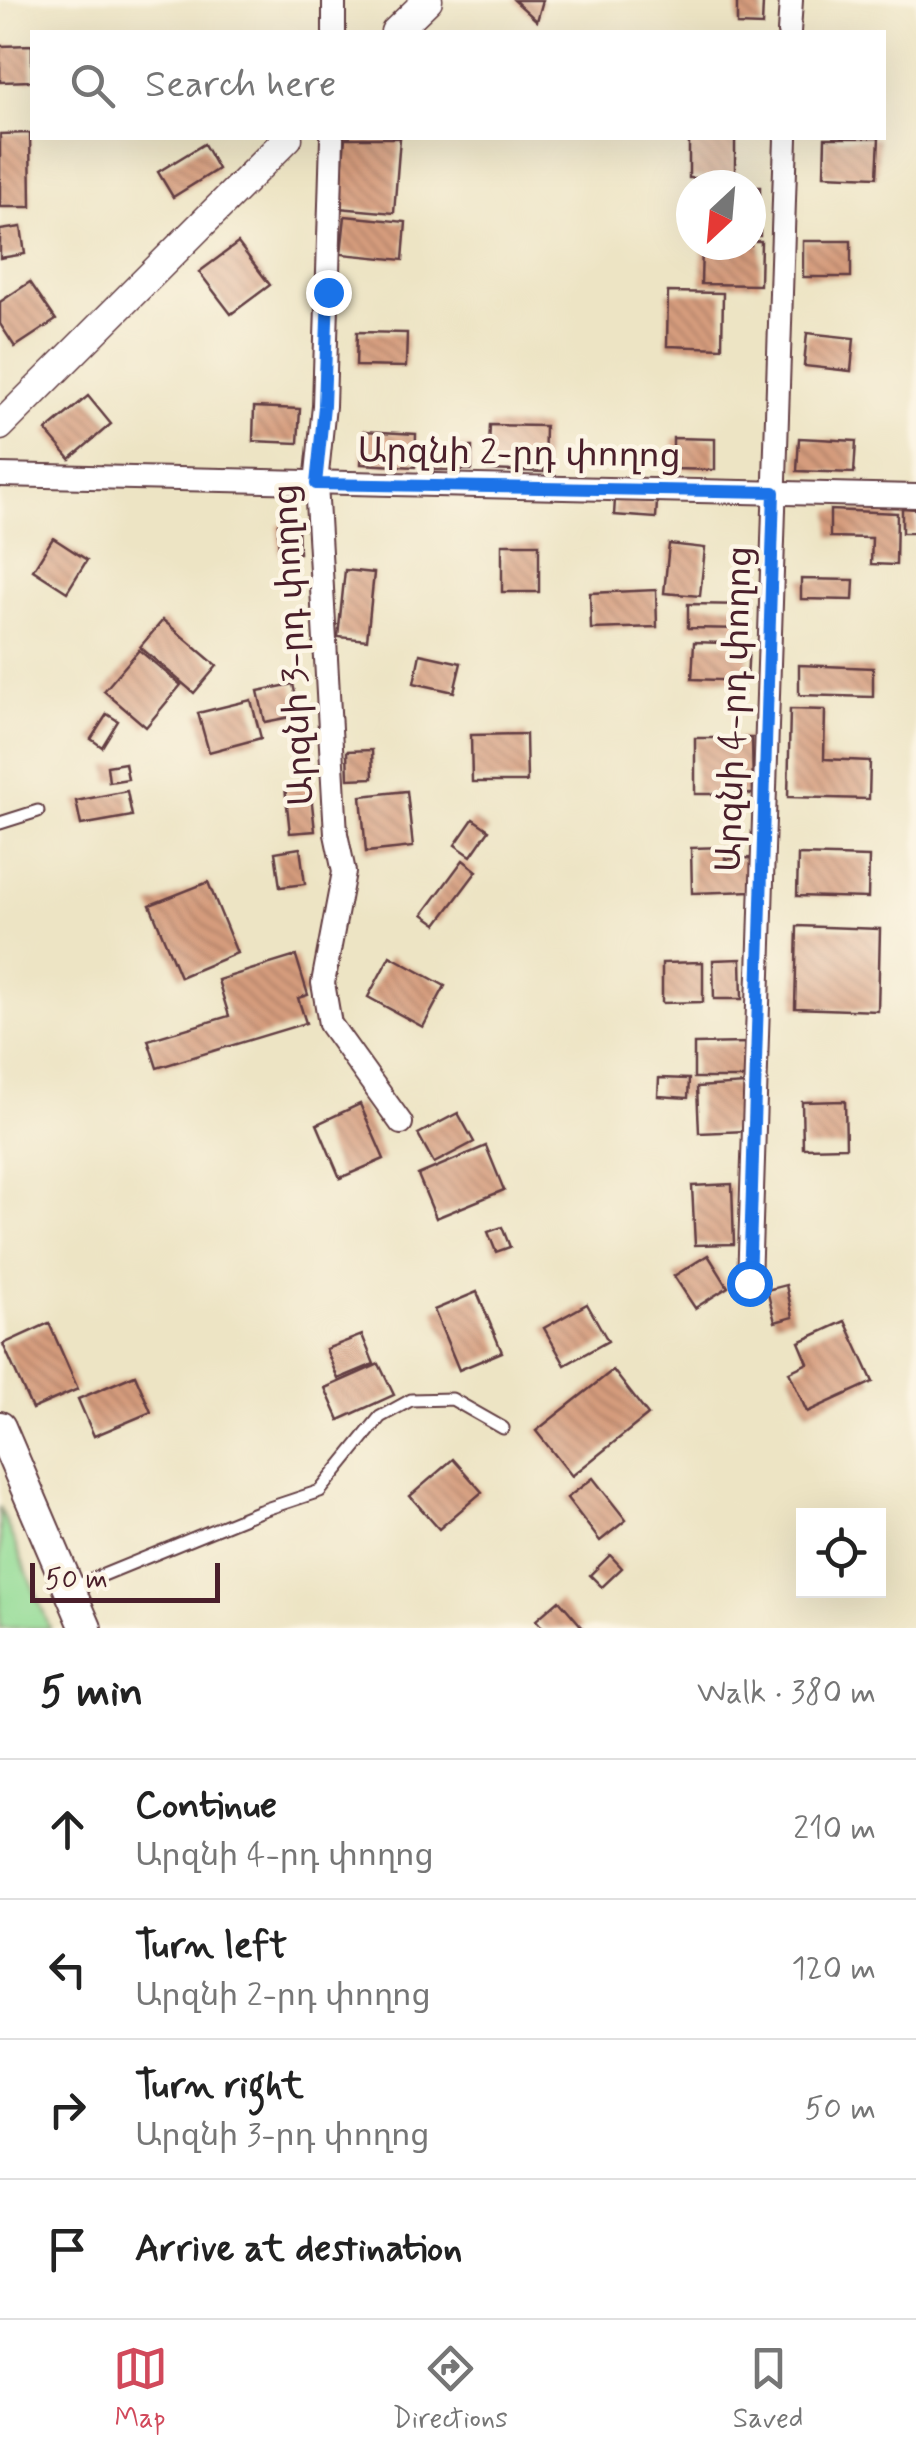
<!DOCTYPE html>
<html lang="en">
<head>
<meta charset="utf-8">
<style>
	body { margin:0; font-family:Mynerve,"Noto Sans Armenian",sans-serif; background:#f2f2f2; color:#222 }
	.controls { position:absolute; right:30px; bottom:30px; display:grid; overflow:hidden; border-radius:0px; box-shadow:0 10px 40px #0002 }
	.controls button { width:90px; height:90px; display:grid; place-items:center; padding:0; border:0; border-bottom:2px solid #e0e0e0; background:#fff; color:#222; font:50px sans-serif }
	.compass { position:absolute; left:676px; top:170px; width:90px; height:90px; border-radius:50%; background:#fff; box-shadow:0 10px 40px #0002; rotate:206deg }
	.scale { position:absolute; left:30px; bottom:25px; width:190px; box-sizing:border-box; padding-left:10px; border:5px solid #4a1f2b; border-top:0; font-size:28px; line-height:35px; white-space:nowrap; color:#4a1f2b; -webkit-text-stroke:8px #fcf5e5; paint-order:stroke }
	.stop { position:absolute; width:30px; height:30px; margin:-22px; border:8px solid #1a73e8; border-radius:50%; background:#fff }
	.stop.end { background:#1a73e8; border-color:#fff; box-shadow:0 2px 10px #0008 }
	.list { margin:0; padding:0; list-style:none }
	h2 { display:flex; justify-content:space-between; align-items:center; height:130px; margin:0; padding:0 40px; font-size:42px }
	h2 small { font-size:32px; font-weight:400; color:#767676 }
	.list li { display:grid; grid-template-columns:65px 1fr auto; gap:30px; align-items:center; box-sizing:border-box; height:140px; padding:0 40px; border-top:2px solid #e0e0e0 }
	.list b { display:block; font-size:38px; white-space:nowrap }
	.list p { margin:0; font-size:32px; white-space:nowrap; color:#767676 }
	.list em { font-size:32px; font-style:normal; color:#767676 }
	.icon { flex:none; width:55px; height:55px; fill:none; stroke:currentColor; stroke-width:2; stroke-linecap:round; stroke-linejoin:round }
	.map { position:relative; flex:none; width:916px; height:1628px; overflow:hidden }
	.search { position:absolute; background:#fff; box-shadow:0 10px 40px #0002; left:30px; right:30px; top:30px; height:110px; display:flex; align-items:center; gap:25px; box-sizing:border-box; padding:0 35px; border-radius:0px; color:#767676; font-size:38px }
	.sheet { height:690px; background:#fff }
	nav { display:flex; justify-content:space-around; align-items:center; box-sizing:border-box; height:140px; border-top:2px solid #e0e0e0; background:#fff; font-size:28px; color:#767676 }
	nav a { display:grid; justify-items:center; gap:5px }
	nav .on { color:#d1495b }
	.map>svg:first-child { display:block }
	.green { fill:#94dc97; stroke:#6f7e61; stroke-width:2.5 }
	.building { fill:url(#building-back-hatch) }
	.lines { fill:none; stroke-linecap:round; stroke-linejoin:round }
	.service-casing { stroke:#623d42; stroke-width:15 }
	.minor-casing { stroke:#623d42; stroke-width:26 }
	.tertiary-casing { stroke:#623d42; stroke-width:31 }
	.secondary-casing { stroke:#623d42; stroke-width:34 }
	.service { stroke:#fff; stroke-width:11 }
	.minor { stroke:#fff; stroke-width:22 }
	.tertiary { stroke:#fff; stroke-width:28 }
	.secondary { stroke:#fff; stroke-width:30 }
	.route { stroke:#1a73e8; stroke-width:12 }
	.labels { text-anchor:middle; stroke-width:9; stroke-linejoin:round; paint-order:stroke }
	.street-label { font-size:35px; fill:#4a1f2b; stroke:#fcf5e5 }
</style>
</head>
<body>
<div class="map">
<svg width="916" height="1628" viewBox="0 0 916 1628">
	<defs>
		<pattern id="building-back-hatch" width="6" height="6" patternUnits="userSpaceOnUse" patternTransform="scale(2.5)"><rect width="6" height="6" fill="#d59c7d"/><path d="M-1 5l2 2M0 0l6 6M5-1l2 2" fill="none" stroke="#af7f67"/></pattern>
	</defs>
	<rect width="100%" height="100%" fill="#fcf5e5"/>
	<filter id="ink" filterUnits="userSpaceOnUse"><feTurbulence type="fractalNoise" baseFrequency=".01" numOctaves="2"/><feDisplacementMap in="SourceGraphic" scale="20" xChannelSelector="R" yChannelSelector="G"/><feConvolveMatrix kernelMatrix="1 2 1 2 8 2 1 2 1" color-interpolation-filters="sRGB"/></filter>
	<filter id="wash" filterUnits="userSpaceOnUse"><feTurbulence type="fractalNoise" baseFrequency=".0048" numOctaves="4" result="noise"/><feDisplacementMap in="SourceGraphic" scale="40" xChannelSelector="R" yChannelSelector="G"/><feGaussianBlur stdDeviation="2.25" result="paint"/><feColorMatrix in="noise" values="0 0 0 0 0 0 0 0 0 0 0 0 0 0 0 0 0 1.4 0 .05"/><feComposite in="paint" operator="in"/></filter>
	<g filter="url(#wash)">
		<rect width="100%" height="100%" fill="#ede4c4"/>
		<polygon class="green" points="0,1507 1,1510 50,1628 0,1628"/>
		<g id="blocks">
			<g class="building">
				<polygon points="514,0 543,0 537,21"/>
				<polygon points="737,1 763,2 762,26 737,25"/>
				<polygon points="32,45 32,81 0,82 0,46"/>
				<polygon points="30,133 31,207 0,207 0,134"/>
				<polygon points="345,138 400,138 394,213 339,208"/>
				<rect x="689" y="138" width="46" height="40"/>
				<polygon points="825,138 879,138 877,177 824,175"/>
				<polygon points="204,144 218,169 173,197 158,172"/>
				<rect x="751" y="187" width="9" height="49"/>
				<polygon points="345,216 406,222 403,260 341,254"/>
				<polygon points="21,227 25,254 0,258 0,230"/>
				<polygon points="751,241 761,241 760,285 701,284 702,245 751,245"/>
				<rect x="803" y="241" width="48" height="36"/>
				<polygon points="238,243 270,285 231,314 199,272"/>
				<polygon points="30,282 56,320 15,347 0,324 0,302"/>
				<polygon points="668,292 723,293 722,348 667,346"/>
				<polygon points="357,332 407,333 406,367 356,366"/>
				<polygon points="807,333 854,338 851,371 804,366"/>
				<polygon points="88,396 111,424 70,459 46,431"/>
				<polygon points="254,407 300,409 298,443 253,441"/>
				<polygon points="490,425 545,426 544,472 488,470"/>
				<polygon points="363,431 416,434 415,467 361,464"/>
				<polygon points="673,438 715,439 715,470 673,469"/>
				<polygon points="799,438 856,441 854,473 797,471"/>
				<rect x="434" y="447" width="38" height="23"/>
				<polygon points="615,499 657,502 656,518 614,515"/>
				<polygon points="902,508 916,509 916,533 902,533"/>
				<polygon points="830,510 897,513 896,565 871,564 872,538 830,537"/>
				<polygon points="278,524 298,524 299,553 279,554"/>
				<polygon points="53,538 87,560 67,592 33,570"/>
				<rect x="502" y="544" width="37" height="48"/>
				<polygon points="669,544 705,548 700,596 664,593"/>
				<polygon points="345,570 374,573 367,640 338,637"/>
				<polygon points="801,579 854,580 853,600 801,599"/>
				<polygon points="656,590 657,627 591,629 590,593"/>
				<polygon points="688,604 749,605 748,629 688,628"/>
				<polygon points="163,620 217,666 194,693 140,647"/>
				<polygon points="694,642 749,644 747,681 692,679"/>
				<polygon points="139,650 181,685 146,727 104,691"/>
				<polygon points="420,654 461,663 454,692 414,683"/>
				<polygon points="799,665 873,668 873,697 799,695"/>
				<polygon points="293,684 300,715 265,722 258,691"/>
				<polygon points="251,700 261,738 209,752 198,713"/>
				<polygon points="790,709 825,710 824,759 870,761 869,799 788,797"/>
				<polygon points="107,714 118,721 102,747 91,739"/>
				<polygon points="526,734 527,782 472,782 471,735"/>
				<polygon points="695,738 752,738 753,794 695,794"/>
				<polygon points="372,750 373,778 348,779 347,751"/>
				<polygon points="125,763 128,779 109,782 107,766"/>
				<polygon points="310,785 315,831 290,833 285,787"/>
				<polygon points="127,791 132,816 81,825 76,801"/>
				<polygon points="407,791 413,847 366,852 361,796"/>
				<polygon points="473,819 489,830 471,856 455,845"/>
				<polygon points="725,847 725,859 751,858 752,891 692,893 691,848"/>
				<polygon points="300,848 305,884 280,887 275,852"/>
				<polygon points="798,855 869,857 868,898 797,896"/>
				<polygon points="463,860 477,871 437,924 423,914"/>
				<polygon points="208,882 237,953 180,977 150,905"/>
				<polygon points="797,926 880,929 878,1011 795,1008"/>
				<polygon points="296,956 308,995 298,998 306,1023 157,1068 148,1040 229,1016 218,980"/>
				<polygon points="390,956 445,986 423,1027 368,997"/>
				<polygon points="741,959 742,999 714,999 713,960"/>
				<polygon points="703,962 703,1002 662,1003 662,963"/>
				<polygon points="746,1043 747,1078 694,1078 694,1044"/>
				<polygon points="659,1078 689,1079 688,1098 658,1096"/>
				<polygon points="745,1084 747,1131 699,1133 697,1087"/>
				<polygon points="845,1101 846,1147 803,1148 802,1102"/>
				<polygon points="360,1104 384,1159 340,1178 317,1124"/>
				<polygon points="458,1113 474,1142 434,1163 418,1134"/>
				<polygon points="486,1146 504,1190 436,1218 418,1175"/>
				<polygon points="732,1184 734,1244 695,1245 692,1186"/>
				<polygon points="502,1227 510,1247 496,1252 488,1232"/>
				<polygon points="708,1255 728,1287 695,1308 674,1276"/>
				<polygon points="786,1285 793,1317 775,1322 767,1290"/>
				<polygon points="477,1292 502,1352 459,1370 434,1310"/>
				<polygon points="587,1304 608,1341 565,1365 544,1328"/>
				<polygon points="845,1321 873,1382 807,1412 789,1372 808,1363 799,1342"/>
				<polygon points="49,1323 78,1389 32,1409 3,1344"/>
				<polygon points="362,1335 374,1364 338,1379 326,1349"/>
				<polygon points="379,1364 394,1395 339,1420 325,1388"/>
				<polygon points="613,1370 648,1415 572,1476 536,1431"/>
				<polygon points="135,1375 151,1412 94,1436 78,1399"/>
				<polygon points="453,1459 482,1492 439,1529 410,1496"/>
				<polygon points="593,1478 626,1520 600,1541 567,1498"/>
				<polygon points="610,1555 622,1568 602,1587 590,1575"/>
				<polygon points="559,1600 583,1628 543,1628 536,1620"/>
			</g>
		</g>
	</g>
	<g filter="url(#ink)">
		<use href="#blocks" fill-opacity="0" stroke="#623d42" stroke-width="2.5"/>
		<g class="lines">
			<defs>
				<g id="service">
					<polyline points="0,823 38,811"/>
					<polyline points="69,1589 260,1511 320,1491 380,1417 411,1400 452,1399 503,1428"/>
				</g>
				<g id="minor">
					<polyline points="334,32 334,0"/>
					<polyline points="789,32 791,0"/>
					<polyline points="332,138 324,406 316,483 336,834 344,872 323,983 330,1024 401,1123"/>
					<polyline points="0,475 916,496"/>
					<polyline points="749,1283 786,138"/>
				</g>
				<g id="tertiary">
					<polyline points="395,32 428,0"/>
					<polyline points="0,426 288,138"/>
				</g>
				<polyline id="secondary" points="0,1427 86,1628"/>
			</defs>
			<use href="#service" class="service-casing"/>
			<use href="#minor" class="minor-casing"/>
			<use href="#tertiary" class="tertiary-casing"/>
			<use href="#secondary" class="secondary-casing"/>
			<use href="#service" class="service"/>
			<use href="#minor" class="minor"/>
			<use href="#tertiary" class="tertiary"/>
			<use href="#secondary" class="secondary"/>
		</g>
	</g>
	<g class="lines" filter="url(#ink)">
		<polyline class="route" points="328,292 324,406 316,484 774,492 749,1283"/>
	</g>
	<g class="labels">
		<g class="street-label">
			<text transform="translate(519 452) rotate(1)" y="12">Արզնի 2-րդ փողոց</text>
			<text transform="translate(292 645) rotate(-93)" y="12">Արզնի 3-րդ փողոց</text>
			<text transform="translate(733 709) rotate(-88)" y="12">Արզնի 4-րդ փողոց</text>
		</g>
	</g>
</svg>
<div class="controls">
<button><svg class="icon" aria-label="locate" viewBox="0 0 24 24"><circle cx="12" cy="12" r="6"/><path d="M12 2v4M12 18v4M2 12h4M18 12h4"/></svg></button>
</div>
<svg class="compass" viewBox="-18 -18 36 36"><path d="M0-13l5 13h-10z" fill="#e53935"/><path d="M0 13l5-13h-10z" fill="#767676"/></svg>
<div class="scale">50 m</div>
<div class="stop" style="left:749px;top:1283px"></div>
<div class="stop end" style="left:328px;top:292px"></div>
<div class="search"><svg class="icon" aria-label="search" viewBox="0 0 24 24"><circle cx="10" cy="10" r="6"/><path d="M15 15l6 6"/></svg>Search here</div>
</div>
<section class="sheet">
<h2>5 min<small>Walk · 380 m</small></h2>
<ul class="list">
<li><svg class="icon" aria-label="ahead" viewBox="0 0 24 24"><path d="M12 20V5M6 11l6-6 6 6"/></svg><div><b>Continue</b><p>Արզնի 4-րդ փողոց</p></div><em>210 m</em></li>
<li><svg class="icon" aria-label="left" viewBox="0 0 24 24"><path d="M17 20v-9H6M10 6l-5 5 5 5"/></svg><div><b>Turn left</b><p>Արզնի 2-րդ փողոց</p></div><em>120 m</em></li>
<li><svg class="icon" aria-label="right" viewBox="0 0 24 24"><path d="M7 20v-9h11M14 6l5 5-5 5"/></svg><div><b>Turn right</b><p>Արզնի 3-րդ փողոց</p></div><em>50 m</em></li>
<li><svg class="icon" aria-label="arrive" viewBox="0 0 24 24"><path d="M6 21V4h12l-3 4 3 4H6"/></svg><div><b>Arrive at destination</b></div></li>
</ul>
</section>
<nav>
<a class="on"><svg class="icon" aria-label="map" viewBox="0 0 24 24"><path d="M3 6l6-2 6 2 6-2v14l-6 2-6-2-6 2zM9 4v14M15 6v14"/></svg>Map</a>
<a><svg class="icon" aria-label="directions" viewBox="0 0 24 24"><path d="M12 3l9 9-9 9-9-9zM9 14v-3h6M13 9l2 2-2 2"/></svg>Directions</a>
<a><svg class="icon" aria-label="saved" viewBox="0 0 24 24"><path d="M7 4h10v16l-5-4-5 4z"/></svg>Saved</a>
</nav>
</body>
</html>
